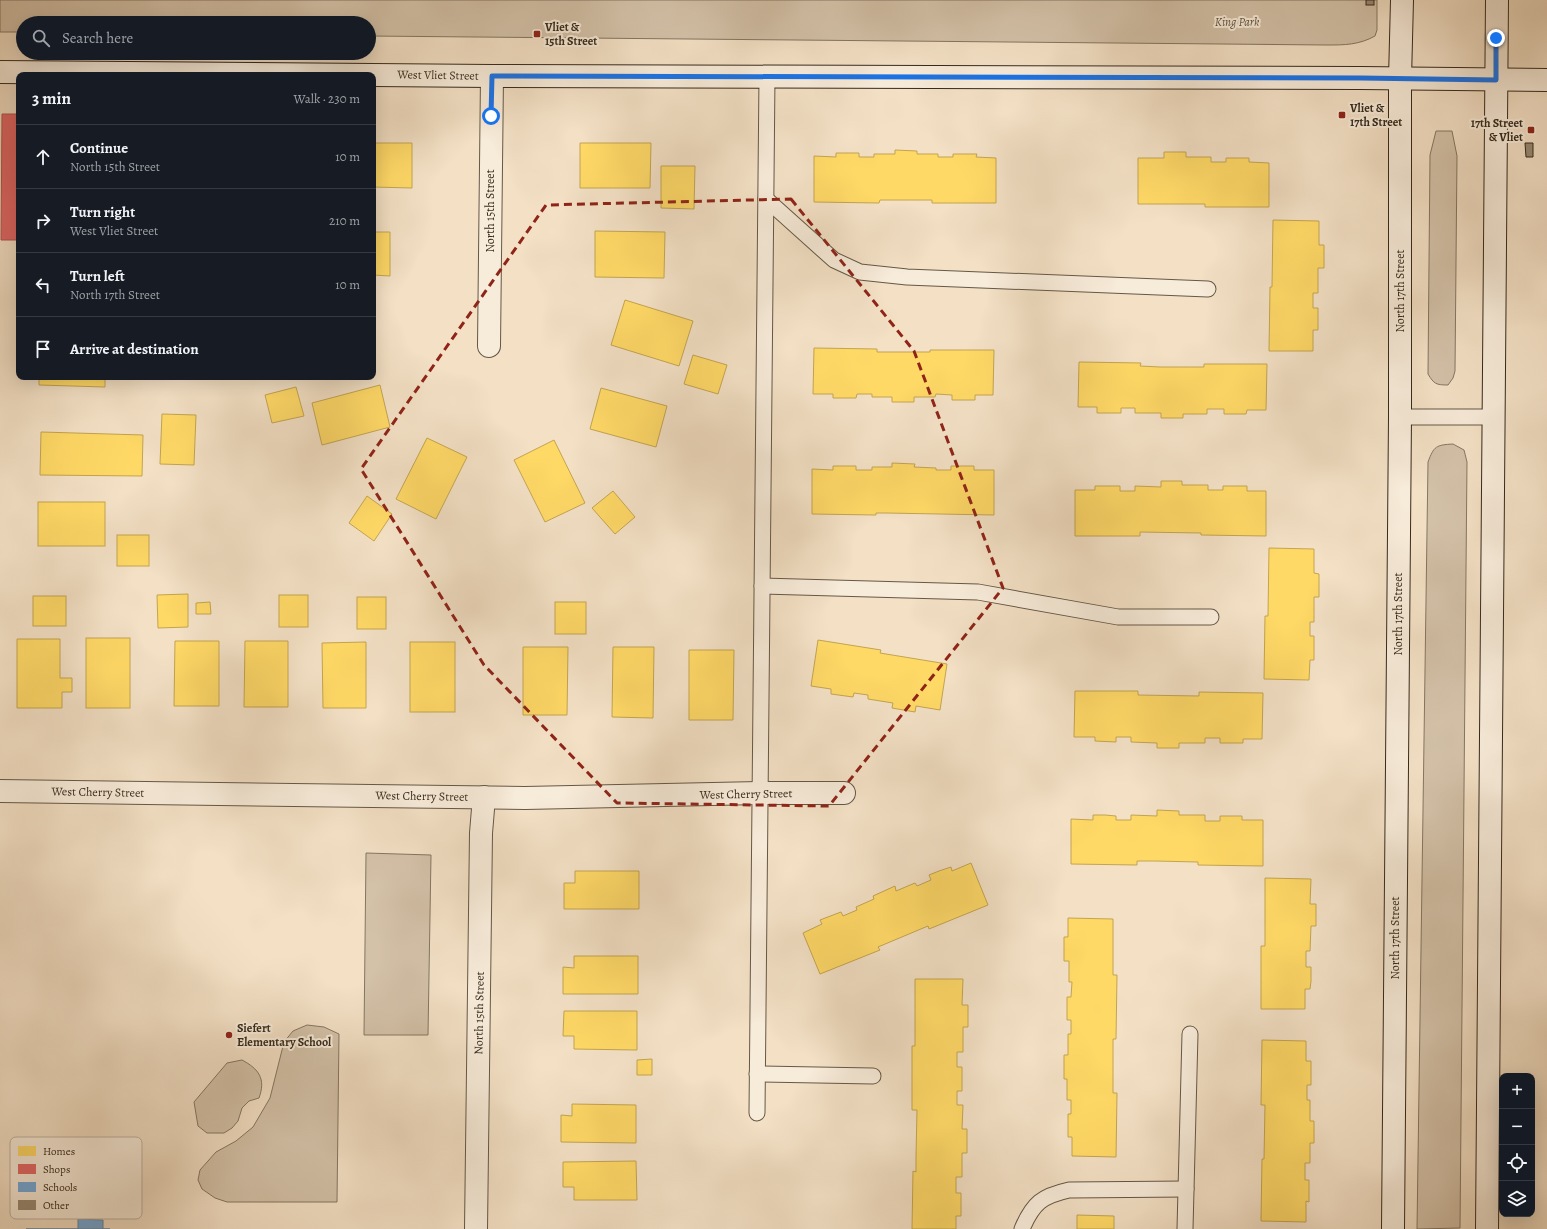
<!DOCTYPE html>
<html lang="en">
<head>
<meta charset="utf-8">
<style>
	body { margin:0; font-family:Alegreya,serif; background:#242831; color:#f1f3f6 }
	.controls { position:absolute; right:12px; bottom:12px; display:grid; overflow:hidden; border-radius:8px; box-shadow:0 4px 16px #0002 }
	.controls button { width:36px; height:36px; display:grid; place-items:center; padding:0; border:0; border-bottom:1px solid #363941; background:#171b24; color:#f1f3f6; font:20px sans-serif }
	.stop { position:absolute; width:12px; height:12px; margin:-9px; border:3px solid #1a73e8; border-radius:50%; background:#fff }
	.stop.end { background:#1a73e8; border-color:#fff; box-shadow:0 1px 4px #0008 }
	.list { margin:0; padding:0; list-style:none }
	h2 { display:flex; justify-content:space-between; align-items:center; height:52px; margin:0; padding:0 16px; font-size:17px }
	h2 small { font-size:13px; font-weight:400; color:#9ea1a6 }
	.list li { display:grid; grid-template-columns:26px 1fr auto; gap:12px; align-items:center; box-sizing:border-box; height:64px; padding:0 16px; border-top:1px solid #363941 }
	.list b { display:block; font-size:15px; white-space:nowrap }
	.list p { margin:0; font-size:13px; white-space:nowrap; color:#9ea1a6 }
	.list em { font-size:13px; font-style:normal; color:#9ea1a6 }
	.icon { flex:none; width:22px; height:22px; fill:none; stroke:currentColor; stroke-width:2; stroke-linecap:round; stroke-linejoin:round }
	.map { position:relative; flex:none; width:1547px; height:1229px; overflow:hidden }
	.search { position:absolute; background:#171b24; box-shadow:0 4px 16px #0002; left:16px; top:16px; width:360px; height:44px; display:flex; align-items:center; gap:10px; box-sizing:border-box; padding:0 14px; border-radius:22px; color:#9ea1a6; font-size:15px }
	.panel { position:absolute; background:#171b24; box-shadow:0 4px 16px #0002; left:16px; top:72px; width:360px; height:308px; border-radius:8px }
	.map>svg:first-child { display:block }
	.green { fill:#d3c1a8; stroke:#847662 }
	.homes { fill:#ffd966; stroke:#c3a450 }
	.shops { fill:#e06666; stroke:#ad5450 }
	.schools { fill:#6fa8dc; stroke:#5e82a2 }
	.building { fill:#988974; stroke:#362a1c }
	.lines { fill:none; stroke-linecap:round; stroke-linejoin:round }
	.lane-casing { stroke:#655846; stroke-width:17 }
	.street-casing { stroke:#655846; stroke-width:24 }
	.secondary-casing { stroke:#362a1c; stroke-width:24 }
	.lane { stroke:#f7ebd9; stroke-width:15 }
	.street { stroke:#f7ebd9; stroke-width:22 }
	.secondary { stroke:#f7ebd9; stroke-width:22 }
	.route { stroke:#1a73e8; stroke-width:5 }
	.marked { fill:none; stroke:#8f2418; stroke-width:3; stroke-dasharray:8 5; stroke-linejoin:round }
	.poi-dot { fill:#8f2418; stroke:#f7ebd9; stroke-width:1.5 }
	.labels { text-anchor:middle; stroke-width:4; stroke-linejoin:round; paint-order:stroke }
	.park-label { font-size:12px; font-style:italic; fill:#5d503f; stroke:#f7ebd9 }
	.poi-label { font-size:12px; font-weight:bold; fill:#362a1c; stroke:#f7ebd9; text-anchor:start }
	.street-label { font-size:12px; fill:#362a1c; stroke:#f7ebd9 }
	.key { fill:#f7ebd9; stroke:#bdb1a0; stroke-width:1 }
	.key-label { font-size:11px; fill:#362a1c }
</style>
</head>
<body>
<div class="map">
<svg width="1547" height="1229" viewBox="0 0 1547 1229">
	<rect width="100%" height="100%" fill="#f3e0c5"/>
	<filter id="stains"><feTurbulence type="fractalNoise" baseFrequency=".005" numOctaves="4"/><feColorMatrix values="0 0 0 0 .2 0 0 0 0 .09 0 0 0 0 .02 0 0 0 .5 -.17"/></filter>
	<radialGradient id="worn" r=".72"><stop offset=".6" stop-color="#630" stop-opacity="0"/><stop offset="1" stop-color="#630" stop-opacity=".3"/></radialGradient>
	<g class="green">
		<path d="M0,0H1377V30L1375,36C1359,45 1344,45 1327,45L369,36V23H23V32H0Z"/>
		<path d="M1436,131H1452L1457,156L1455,371L1453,378L1448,385C1436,385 1434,384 1428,374L1430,155Z"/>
		<path d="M1453,444L1464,450L1467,462L1460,1228L1417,1229L1428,462C1434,446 1436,445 1453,444Z"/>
		<polygon points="366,853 431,855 428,1035 364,1035"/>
		<polygon points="307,1025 324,1027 339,1034 337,1202 227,1202 215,1198 202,1189 198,1180 200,1170 216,1152 236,1141 253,1127 270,1098 284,1042 293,1031"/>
		<path d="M242,1060C259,1069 266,1079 259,1098L249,1101L242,1108L238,1121L232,1128L224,1133H207L198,1126L194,1102L227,1063Z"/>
	</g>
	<g class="homes">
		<polygon points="373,143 412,143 412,188 373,187"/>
		<polygon points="580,143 651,143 650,188 580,188"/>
		<polygon points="895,150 917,151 917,154 938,154 938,157 953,157 953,154 977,154 976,157 996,158 996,203 932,203 932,200 880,200 879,203 814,202 814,156 836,157 836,153 859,153 859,157 874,157 874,154 895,154"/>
		<polygon points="1164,152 1186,152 1186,157 1211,157 1211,162 1226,162 1226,158 1249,158 1249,162 1269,163 1269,207 1205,207 1205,204 1138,204 1138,158 1164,158"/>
		<polygon points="661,166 695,166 694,209 661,208"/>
		<polygon points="1273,220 1319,221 1319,245 1324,245 1324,268 1318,268 1318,293 1313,293 1313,308 1318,308 1318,330 1313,330 1313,351 1269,351 1270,287 1272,287"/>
		<polygon points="595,231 665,232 664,278 595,277"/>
		<polygon points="373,232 390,232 390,276 373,275"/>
		<polygon points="625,300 693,321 679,366 611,345"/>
		<polygon points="814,348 877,349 877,352 930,352 930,350 994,350 993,395 975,395 975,400 952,400 952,395 936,394 935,397 914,397 914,402 892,402 892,397 872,397 872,394 857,394 856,398 833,398 833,394 813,394"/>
		<polygon points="693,355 727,365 718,394 684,384"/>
		<polygon points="1079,362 1141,363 1140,366 1160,367 1204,367 1204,364 1267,364 1266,410 1247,410 1246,414 1224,414 1224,409 1207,409 1207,414 1183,414 1183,418 1161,418 1161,413 1135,413 1135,408 1121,408 1121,413 1097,413 1097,407 1078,407"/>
		<polygon points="39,377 105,377 105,387 39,385"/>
		<polygon points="380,385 390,427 322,445 312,403"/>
		<polygon points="296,387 304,416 272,423 265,395"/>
		<polygon points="601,388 667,406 656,447 590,429"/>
		<polygon points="162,414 196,415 194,465 160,464"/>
		<polygon points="41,432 143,435 142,476 40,475"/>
		<polygon points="427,438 467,457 436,519 396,499"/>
		<polygon points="554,440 585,503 545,522 514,460"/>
		<polygon points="892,463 915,464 914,467 936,468 936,470 951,470 951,466 974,466 974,470 994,470 994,515 886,513 876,513 876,515 812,514 812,469 833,470 833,466 856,466 856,470 872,470 872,467 892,467"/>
		<polygon points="1161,481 1182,481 1182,485 1208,485 1208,490 1223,490 1223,486 1247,486 1247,491 1266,491 1266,536 1201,535 1201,533 1140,532 1140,536 1075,536 1075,490 1095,490 1095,486 1120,486 1120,491 1135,491 1135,486 1161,487"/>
		<polygon points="613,491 635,517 615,534 592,508"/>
		<polygon points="367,496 392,514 374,541 349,523"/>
		<rect x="38" y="502" width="67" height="44"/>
		<rect x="117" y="535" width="32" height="31"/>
		<polygon points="1269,548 1314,549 1314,573 1319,574 1319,597 1314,597 1314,622 1310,622 1310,636 1314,636 1314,660 1310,660 1309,680 1264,679 1265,616 1268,616"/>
		<polygon points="188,594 188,627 158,628 157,595"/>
		<rect x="279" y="595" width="29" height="32"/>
		<rect x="33" y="596" width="33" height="30"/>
		<rect x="357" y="597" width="29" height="32"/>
		<polygon points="210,602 211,614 196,614 196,603"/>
		<rect x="555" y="602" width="31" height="32"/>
		<rect x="86" y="638" width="44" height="70"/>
		<polygon points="17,639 60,639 60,678 72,678 72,692 62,692 62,708 17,708"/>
		<polygon points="818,640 881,650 880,653 947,664 940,710 916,706 915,712 892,708 893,703 868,699 868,695 854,693 853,697 831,694 831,689 811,686"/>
		<polygon points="175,641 219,641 219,706 174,706"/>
		<polygon points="245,641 288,641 288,707 244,707"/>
		<polygon points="366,642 366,708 323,708 322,643"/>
		<rect x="410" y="642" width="45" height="70"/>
		<polygon points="523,647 568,647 567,715 523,715"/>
		<polygon points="613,647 654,647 653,718 612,717"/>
		<polygon points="689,650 734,650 733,720 689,720"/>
		<polygon points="1075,691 1138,691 1138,695 1199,696 1199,692 1263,693 1262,739 1243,739 1243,743 1220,743 1220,738 1205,738 1205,743 1179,743 1179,748 1157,748 1157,743 1131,742 1131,737 1116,737 1116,742 1095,741 1095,737 1074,737"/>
		<polygon points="1157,810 1179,811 1179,815 1205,815 1205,821 1220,821 1220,816 1242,816 1242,820 1263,820 1263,866 1198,865 1198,862 1155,861 1137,861 1137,865 1071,864 1071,819 1093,820 1093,815 1105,815 1116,816 1116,820 1131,820 1131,815 1157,816"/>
		<polygon points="971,863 988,905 929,929 928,926 878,947 880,950 820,974 803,933 822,924 820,920 841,912 843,916 857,910 856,907 874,899 873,896 895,886 896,891 915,883 917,886 931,880 929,875 939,871 951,867 952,871"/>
		<polygon points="575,871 639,871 639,909 564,909 564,883 575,883"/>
		<polygon points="1265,878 1311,879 1310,904 1316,904 1316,926 1311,926 1310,951 1306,951 1306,967 1311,967 1311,981 1310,989 1305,989 1305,1009 1261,1009 1261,946 1265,946"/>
		<polygon points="1068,918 1113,919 1113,975 1117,975 1116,1039 1113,1039 1113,1093 1117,1093 1116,1157 1072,1156 1072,1137 1068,1137 1068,1114 1071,1114 1071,1100 1067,1100 1067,1079 1064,1079 1064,1055 1068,1055 1068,1034 1071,1034 1071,1020 1067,1020 1067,997 1071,997 1072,982 1069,982 1069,961 1064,961 1064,937 1068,937"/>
		<polygon points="574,956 638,956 638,994 563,994 563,967 574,968"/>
		<polygon points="915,979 963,979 962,1005 968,1005 968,1027 963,1027 963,1052 957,1052 957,1067 962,1067 962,1091 957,1091 957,1105 963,1105 962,1129 967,1129 967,1153 962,1153 962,1177 956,1177 956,1193 961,1193 961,1216 956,1216 956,1229 912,1229 913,1171 916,1172 916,1157 917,1110 912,1110 912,1046 915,1046"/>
		<polygon points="564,1011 637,1011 637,1050 574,1049 574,1036 563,1036"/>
		<polygon points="1262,1040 1306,1041 1306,1061 1311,1061 1311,1085 1307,1085 1307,1100 1310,1100 1310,1121 1314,1121 1314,1143 1310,1143 1310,1163 1305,1163 1305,1180 1309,1180 1309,1202 1306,1201 1306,1222 1261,1221 1262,1159 1264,1159 1265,1105 1261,1105"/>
		<polygon points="652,1059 652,1075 637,1075 637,1060"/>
		<polygon points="572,1104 636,1105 636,1143 561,1142 561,1115 572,1116"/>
		<polygon points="636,1161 637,1200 574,1200 574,1187 563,1187 563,1162"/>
		<polygon points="1077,1215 1114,1216 1114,1229 1077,1229"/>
	</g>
	<polygon class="shops" points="2,114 19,114 19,240 1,240"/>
	<polygon class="schools" points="78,1219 103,1220 103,1229 110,1229 26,1229 78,1229"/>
	<g class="building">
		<rect x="1366" y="0" width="8" height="5"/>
		<polygon points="1525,143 1533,143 1533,157 1526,157"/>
	</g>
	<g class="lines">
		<defs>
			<g id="lane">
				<polyline points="766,199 834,260 860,272 907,277 1208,289"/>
				<polyline points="1400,417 1493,417"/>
				<polyline points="762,586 978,592 1118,617 1211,617"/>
				<polyline points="757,1074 873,1076"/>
				<polyline points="757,1113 767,76"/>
				<path d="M1022,1229C1033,1203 1042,1196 1069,1190L1186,1189"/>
				<polyline points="1185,1229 1190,1034"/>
			</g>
			<g id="street">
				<polyline points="489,346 492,76"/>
				<polyline points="0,791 525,798 759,793 844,793"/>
				<polyline points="476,1229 481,833 484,797"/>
			</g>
			<g id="secondary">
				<polyline points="0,72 492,76 1361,78 1547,80"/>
				<polyline points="1393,1229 1400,417 1400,79 1402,0"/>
				<polyline points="1487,1229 1497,0"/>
			</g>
		</defs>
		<use href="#lane" class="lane-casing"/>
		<use href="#street" class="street-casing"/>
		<use href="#secondary" class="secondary-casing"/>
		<use href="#lane" class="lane"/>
		<use href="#street" class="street"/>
		<use href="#secondary" class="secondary"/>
	</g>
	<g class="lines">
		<polyline class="route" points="491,116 492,76 1361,78 1496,80 1496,38"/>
	</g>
	<path class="marked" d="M791,199L914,351L1003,588L829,806L617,803L484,665L361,469L546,205Z"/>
	<g class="poi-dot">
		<rect x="533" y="30" width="8" height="8" rx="2"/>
		<rect x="1338" y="111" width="8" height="8" rx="2"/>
		<rect x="1527" y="126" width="8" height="8" rx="2"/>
		<circle cx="229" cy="1035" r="4"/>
	</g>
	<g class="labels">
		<g class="park-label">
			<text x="1237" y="26">King Park</text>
		</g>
		<g class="poi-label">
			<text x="545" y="31">Vliet &amp;<tspan x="545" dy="14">15th Street</tspan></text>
			<text x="1350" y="112">Vliet &amp;<tspan x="1350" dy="14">17th Street</tspan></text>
			<text x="1523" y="127" text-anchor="end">17th Street<tspan x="1523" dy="14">&amp; Vliet</tspan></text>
			<text x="237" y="1032">Siefert<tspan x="237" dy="14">Elementary School</tspan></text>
		</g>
		<g class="street-label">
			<text transform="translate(438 75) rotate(1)" y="4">West Vliet Street</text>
			<text transform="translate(490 211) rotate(-90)" y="4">North 15th Street</text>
			<text transform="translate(1400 291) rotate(-90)" y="4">North 17th Street</text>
			<text transform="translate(1398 614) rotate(-90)" y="4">North 17th Street</text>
			<text transform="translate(98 792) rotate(1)" y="4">West Cherry Street</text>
			<text transform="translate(746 794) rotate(-1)" y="4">West Cherry Street</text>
			<text transform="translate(422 796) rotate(1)" y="4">West Cherry Street</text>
			<text transform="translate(1395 938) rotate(-90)" y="4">North 17th Street</text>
			<text transform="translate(479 1013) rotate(-89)" y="4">North 15th Street</text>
		</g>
	</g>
	<rect x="10" y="1137" width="132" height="82" rx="6" class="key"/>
	<rect x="18" y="1146" width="18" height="10" fill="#ffd966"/>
	<rect x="18" y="1164" width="18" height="10" fill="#e06666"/>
	<rect x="18" y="1182" width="18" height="10" fill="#6fa8dc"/>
	<rect x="18" y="1200" width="18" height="10" fill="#988974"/>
	<g class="key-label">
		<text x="43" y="1155">Homes</text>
		<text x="43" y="1173">Shops</text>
		<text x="43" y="1191">Schools</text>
		<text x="43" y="1209">Other</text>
	</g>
	<rect width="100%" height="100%" filter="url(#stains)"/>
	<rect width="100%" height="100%" fill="url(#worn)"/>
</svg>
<div class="controls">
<button>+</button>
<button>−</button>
<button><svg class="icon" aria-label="locate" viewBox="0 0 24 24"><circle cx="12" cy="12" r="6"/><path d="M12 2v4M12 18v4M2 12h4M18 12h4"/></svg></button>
<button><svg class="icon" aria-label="layers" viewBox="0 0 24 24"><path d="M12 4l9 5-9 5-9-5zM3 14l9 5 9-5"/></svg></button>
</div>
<div class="stop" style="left:491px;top:116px"></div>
<div class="stop end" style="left:1496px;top:38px"></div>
<div class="search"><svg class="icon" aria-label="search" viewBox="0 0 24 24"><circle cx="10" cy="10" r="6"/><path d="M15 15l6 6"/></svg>Search here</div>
<section class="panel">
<h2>3 min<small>Walk · 230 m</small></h2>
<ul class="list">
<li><svg class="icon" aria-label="ahead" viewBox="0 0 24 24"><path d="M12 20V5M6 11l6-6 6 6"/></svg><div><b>Continue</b><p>North 15th Street</p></div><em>10 m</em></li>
<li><svg class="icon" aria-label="right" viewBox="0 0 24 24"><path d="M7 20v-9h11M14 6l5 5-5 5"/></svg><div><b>Turn right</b><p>West Vliet Street</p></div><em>210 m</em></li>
<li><svg class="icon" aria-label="left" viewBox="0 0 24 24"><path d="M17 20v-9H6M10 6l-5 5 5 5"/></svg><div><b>Turn left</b><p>North 17th Street</p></div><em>10 m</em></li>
<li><svg class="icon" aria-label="arrive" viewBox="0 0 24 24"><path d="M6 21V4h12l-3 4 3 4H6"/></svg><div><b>Arrive at destination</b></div></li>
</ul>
</section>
</div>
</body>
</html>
